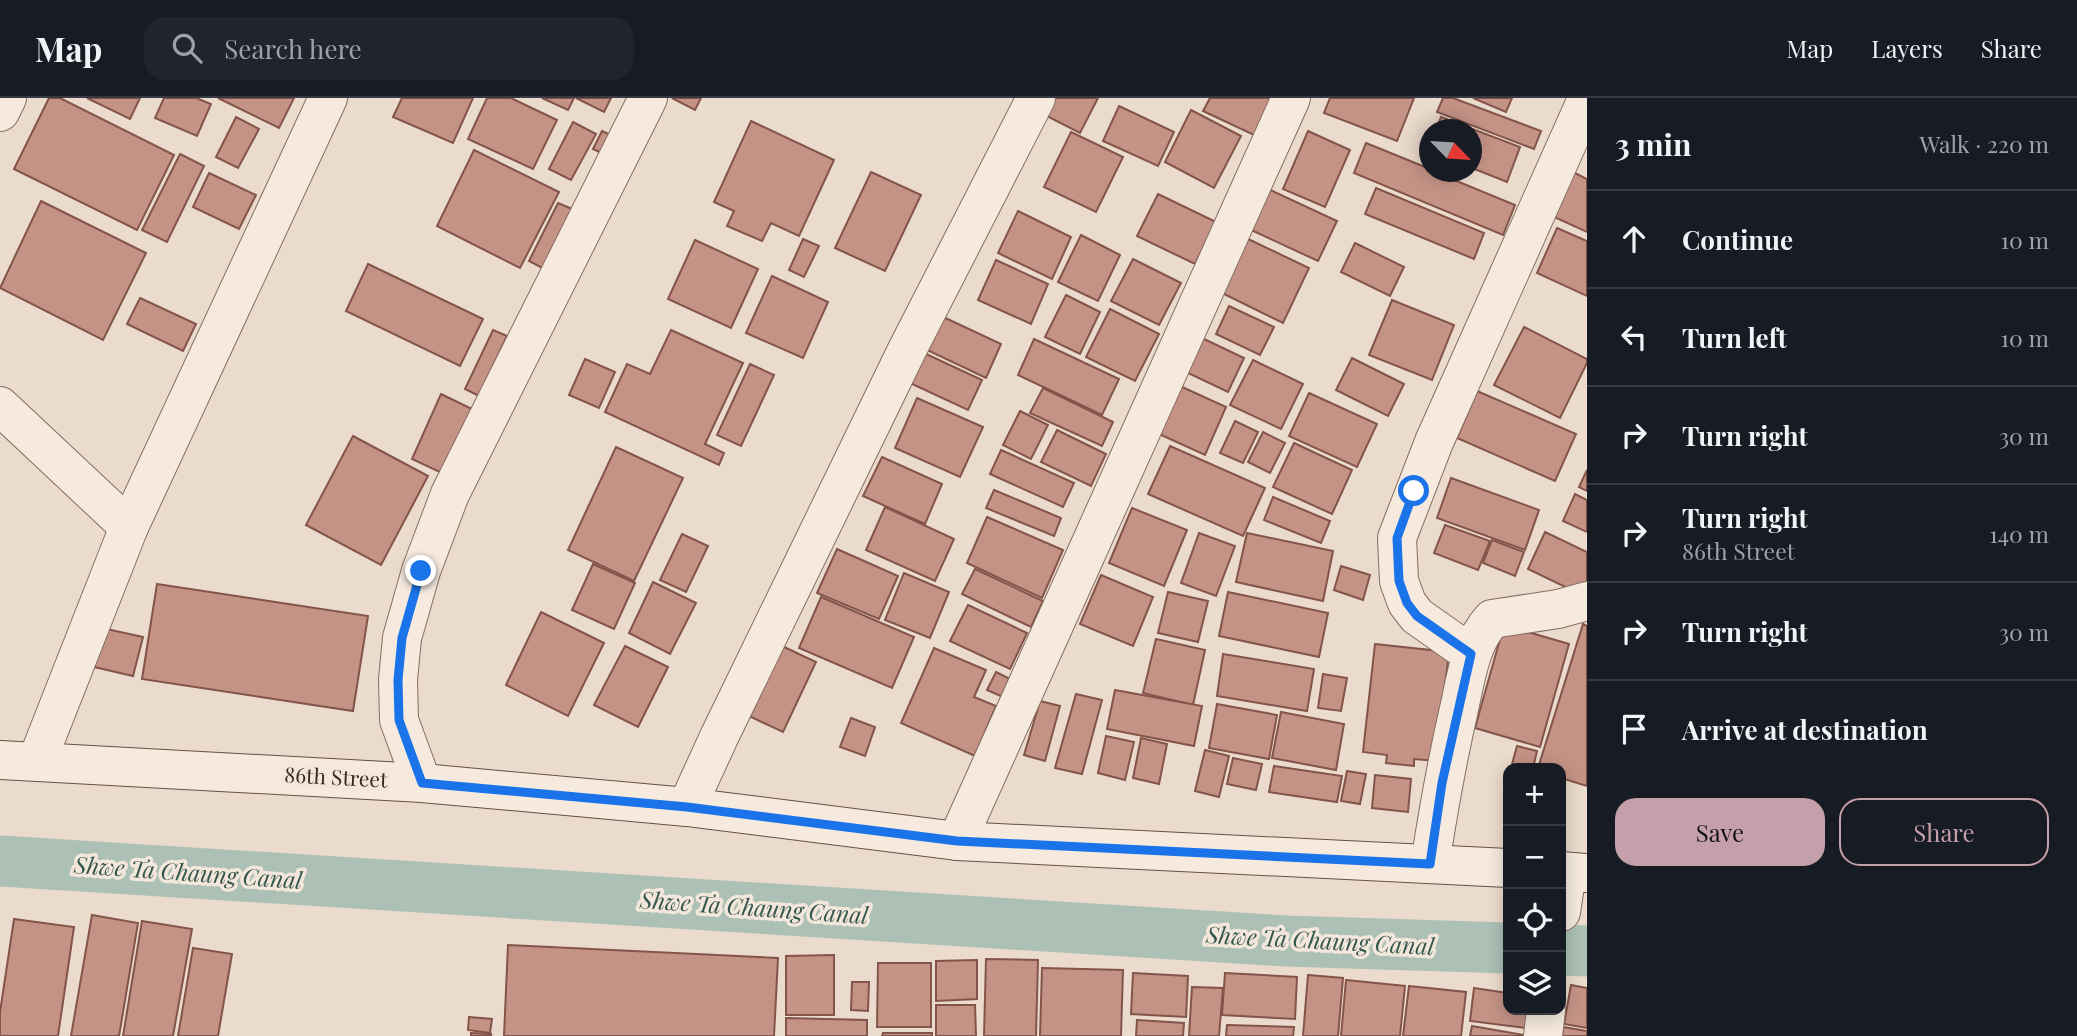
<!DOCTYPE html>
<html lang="en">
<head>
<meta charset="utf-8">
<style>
	body { margin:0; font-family:"Playfair Display",serif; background:#20242c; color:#f1f3f6 }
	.controls { position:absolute; right:21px; bottom:21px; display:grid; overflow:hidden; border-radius:14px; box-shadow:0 4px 18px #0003 }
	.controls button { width:63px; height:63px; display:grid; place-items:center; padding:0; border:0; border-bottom:2px solid #363941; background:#171b24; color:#f1f3f6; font:35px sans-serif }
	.compass { position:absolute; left:1419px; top:21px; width:63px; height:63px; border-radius:50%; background:#171b24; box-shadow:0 4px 18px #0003; rotate:115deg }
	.stop { position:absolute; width:21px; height:21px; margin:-16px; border:5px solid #1a73e8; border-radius:50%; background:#fff }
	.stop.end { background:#1a73e8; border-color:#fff; box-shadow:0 2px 7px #0008 }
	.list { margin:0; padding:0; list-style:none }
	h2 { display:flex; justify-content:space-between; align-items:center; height:91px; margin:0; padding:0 28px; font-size:30px }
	h2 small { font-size:23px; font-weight:400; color:#9ea1a6 }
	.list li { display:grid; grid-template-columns:46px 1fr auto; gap:21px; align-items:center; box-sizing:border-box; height:98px; padding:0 28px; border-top:2px solid #363941 }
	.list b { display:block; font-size:26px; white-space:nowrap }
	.list p { margin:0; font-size:23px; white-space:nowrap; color:#9ea1a6 }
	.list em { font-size:23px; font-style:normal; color:#9ea1a6 }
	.actions { display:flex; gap:14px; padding:21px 28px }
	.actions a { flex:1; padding:16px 0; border:2px solid #c59fa9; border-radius:21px; text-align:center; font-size:24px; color:#c59fa9 }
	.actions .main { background:#c59fa9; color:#111 }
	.icon { flex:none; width:38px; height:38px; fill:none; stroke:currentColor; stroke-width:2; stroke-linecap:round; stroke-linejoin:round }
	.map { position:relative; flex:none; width:1587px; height:938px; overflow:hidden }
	header { display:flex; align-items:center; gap:42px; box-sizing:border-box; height:98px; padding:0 35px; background:#171b24; border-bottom:2px solid #363941 }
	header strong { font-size:33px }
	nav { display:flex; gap:38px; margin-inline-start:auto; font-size:24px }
	.search { width:490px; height:63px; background:#20242c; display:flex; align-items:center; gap:18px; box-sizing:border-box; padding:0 24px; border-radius:21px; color:#9ea1a6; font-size:26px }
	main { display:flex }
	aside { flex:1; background:#171b24 }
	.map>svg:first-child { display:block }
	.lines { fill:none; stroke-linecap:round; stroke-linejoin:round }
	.canal { stroke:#acc0b6; stroke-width:51 }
	.building { fill:#c49386; stroke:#83544a; stroke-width:2 }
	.minor-casing { stroke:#866d62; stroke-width:40 }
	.secondary-casing { stroke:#684f44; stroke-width:40 }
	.minor { stroke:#f6eadf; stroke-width:38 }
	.secondary { stroke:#f6eadf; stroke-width:38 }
	.route { stroke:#1a73e8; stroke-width:9 }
	.labels { text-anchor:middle; stroke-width:7; stroke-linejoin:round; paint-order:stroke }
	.street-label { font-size:21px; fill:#392923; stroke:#f3e7db }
	.water-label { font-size:23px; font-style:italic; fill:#34574d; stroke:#f3e7db }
</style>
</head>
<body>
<header>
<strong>Map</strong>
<div class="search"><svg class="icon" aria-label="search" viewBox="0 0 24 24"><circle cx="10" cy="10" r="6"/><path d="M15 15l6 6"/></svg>Search here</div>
<nav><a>Map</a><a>Layers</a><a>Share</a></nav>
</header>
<main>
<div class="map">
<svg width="1587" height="938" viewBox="0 0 1587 938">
	<rect width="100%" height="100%" fill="#ebdbcc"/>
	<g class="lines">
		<g class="canal">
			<polyline points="0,763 1286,843 1508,850"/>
			<polyline points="1561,852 1587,853"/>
		</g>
	</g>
	<g class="building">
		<polygon points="49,0 60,0 174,57 137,132 14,71"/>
		<polygon points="87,0 140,0 130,21"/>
		<polygon points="164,0 196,0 211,6 197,38 155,20"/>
		<polygon points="218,0 294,0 279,30"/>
		<polygon points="402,0 473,0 453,45 393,19"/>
		<polygon points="487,0 511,0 557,22 533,71 468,41"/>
		<polygon points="542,0 574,0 568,12"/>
		<polygon points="576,0 611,0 604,14"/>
		<polygon points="672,0 701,0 695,12"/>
		<polygon points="1044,0 1098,0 1080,35 1037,13"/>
		<polygon points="1210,0 1273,0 1256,38 1203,13"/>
		<polygon points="1330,0 1414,0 1397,43 1324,15"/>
		<polygon points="1443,0 1453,0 1541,33 1534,51 1437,14"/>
		<polygon points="1473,0 1512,0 1506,14"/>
		<polygon points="1119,8 1174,34 1158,68 1103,43"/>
		<polygon points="1191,12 1241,38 1214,90 1165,64"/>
		<polygon points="236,19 259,31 238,70 216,59"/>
		<polygon points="1441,19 1520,49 1507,84 1472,70 1472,32 1436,32"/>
		<polygon points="751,23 834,62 799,138 771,125 762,143 727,128 734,113 714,104"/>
		<polygon points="573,24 596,36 571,82 549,71"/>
		<polygon points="602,33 621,42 612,60 593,51"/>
		<polygon points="1308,33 1350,52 1325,109 1283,91"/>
		<polygon points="1071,34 1123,59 1096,114 1044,89"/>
		<polygon points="1366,45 1430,71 1430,74 1435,74 1515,107 1503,137 1354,75"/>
		<polygon points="474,52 559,94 520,170 437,128"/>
		<polygon points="180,56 204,68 167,144 142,132"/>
		<polygon points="871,74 921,97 885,173 835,150"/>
		<polygon points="1573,74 1587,81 1587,134 1552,118"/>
		<polygon points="209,75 256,97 239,131 193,109"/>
		<polygon points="1376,90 1484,135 1474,161 1365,116"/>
		<polygon points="1268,91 1337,123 1318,163 1249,131"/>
		<polygon points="1158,96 1216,124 1195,166 1137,138"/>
		<polygon points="41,103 146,155 103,242 0,190"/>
		<polygon points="558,105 577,113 548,173 529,163"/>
		<polygon points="1018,113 1071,139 1052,181 998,155"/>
		<polygon points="1557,130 1587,143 1587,198 1537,175"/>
		<polygon points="1081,137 1120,157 1098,203 1058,184"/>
		<polygon points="803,141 819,148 804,179 789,172"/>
		<polygon points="1248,141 1309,170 1283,225 1222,195"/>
		<polygon points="695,142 758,171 731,230 668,201"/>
		<polygon points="1355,145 1404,169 1390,198 1341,174"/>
		<polygon points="1133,161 1181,185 1159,227 1111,203"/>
		<polygon points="996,162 1048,186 1031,226 978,202"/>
		<polygon points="368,166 483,221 460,268 346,213"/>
		<polygon points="772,178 828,204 803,260 746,235"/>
		<polygon points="1066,197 1100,214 1080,256 1045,239"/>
		<polygon points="140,200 196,226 183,253 127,226"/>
		<polygon points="1392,202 1454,227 1432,282 1369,257"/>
		<polygon points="1229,208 1274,229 1260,257 1216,236"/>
		<polygon points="1110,211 1159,236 1135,283 1086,259"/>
		<polygon points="939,217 1001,246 986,280 923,250"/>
		<polygon points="1524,229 1587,261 1587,265 1560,320 1494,287"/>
		<polygon points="493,232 507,238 479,298 465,291"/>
		<polygon points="671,232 743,265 705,346 724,355 719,367 605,314 627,266 650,276"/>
		<polygon points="1202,240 1244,260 1228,294 1186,274"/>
		<polygon points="1034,241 1119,281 1102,317 1018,277"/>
		<polygon points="924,255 982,282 968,312 910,285"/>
		<polygon points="1352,260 1404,286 1388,318 1336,292"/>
		<polygon points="585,261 615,274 599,310 569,297"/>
		<polygon points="1253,262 1303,286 1281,331 1230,307"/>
		<polygon points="750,266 774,277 741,348 717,337"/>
		<polygon points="1180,288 1226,309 1205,357 1159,336"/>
		<polygon points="1043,290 1113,324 1102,348 1030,315"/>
		<polygon points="1477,293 1576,336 1555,383 1457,340"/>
		<polygon points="1309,295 1377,326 1357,369 1289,338"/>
		<polygon points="441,296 474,312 444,376 412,361"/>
		<polygon points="917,300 983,329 960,379 895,350"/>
		<polygon points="1020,313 1048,327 1031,361 1003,347"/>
		<polygon points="1235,323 1258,334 1243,365 1220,355"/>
		<polygon points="1057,332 1106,356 1091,388 1041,364"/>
		<polygon points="1263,334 1285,345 1270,375 1248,364"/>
		<polygon points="353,338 428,378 381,467 306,427"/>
		<polygon points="1294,345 1352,372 1332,416 1273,389"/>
		<polygon points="1170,348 1265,390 1243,438 1148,396"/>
		<polygon points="616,349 683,380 634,483 568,452"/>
		<polygon points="1001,352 1074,385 1063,409 990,376"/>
		<polygon points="882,359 942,386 925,426 863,398"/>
		<polygon points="1587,372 1587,393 1579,389"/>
		<polygon points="1451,380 1539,412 1525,452 1437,420"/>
		<polygon points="994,392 1061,420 1054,438 986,410"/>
		<polygon points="1575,396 1587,402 1587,434 1563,423"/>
		<polygon points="1273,399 1330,423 1321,445 1264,422"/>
		<polygon points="885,409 954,441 935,483 866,452"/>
		<polygon points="1132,410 1187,432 1164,488 1109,465"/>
		<polygon points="987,419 1063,452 1042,500 967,465"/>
		<polygon points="1445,427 1490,443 1478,472 1434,455"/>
		<polygon points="1545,434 1587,454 1587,491 1584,498 1528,471"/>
		<polygon points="1199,435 1235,448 1216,498 1181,485"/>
		<polygon points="1247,435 1333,453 1323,503 1236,484"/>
		<polygon points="682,436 708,448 686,494 660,482"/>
		<polygon points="1492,442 1524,454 1515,478 1483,465"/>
		<polygon points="837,451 898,478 879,521 817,495"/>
		<polygon points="593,466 635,485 614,531 572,512"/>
		<polygon points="1341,468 1370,477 1363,502 1334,492"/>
		<polygon points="975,471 1043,503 1031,529 962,496"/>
		<polygon points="904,475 949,494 930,540 885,522"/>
		<polygon points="1101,477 1153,499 1133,548 1080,526"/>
		<polygon points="653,484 696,505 670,556 629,535"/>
		<polygon points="157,486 368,518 353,613 142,581"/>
		<polygon points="1168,494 1208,503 1198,544 1158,535"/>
		<polygon points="1228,494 1328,515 1319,559 1219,538"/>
		<polygon points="821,499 914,539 892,590 799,550"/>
		<polygon points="968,507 1027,535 1010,571 950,543"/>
		<polygon points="541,514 604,545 568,618 506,587"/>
		<polygon points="1583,526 1587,528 1587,688 1561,680 1561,670 1538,670"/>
		<polygon points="1504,527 1569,546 1540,649 1475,630"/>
		<polygon points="102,530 143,539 133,578 94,569"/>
		<polygon points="1156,541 1205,552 1193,607 1143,595"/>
		<polygon points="1375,546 1449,554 1436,663 1414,661 1414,668 1386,665 1387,657 1363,654"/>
		<polygon points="625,548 668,569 638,629 594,607"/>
		<polygon points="782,548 816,564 783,634 749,618"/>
		<polygon points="934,550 986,572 974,599 996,608 975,658 901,625"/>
		<polygon points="1223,556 1314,571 1307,613 1217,598"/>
		<polygon points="996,574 1012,582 1003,599 987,592"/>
		<polygon points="1323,576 1347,580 1341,613 1318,610"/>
		<polygon points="1115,592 1202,608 1194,648 1107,631"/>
		<polygon points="1076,596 1102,602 1082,676 1055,670"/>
		<polygon points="1040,603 1060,608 1045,663 1024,657"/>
		<polygon points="1217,606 1277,617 1269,661 1209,650"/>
		<polygon points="1281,614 1344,626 1336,672 1272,660"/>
		<polygon points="851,620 875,629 865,658 840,649"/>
		<polygon points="1106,638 1134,644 1125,682 1098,675"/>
		<polygon points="1141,640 1167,646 1159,686 1133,680"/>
		<polygon points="1517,648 1537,653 1533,670 1511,670"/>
		<polygon points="1205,652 1229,658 1219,699 1195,693"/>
		<polygon points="1233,660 1262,666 1256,692 1227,686"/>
		<polygon points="1274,668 1342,678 1337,704 1269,694"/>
		<polygon points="1347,673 1366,676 1360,706 1341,703"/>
		<polygon points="1375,677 1411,681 1408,714 1372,710"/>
		<polygon points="92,817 138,825 119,938 71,938"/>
		<polygon points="14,821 74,829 58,938 0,938 0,914"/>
		<polygon points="142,823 192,831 173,938 123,938"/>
		<polygon points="508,847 778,860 774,938 504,938"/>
		<polygon points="193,850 232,856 218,938 178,938"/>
		<polygon points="834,857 834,917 786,917 786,858"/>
		<polygon points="986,861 1038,862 1036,938 984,938"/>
		<polygon points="977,862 977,901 936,903 936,863"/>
		<polygon points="878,865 931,865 931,929 877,929"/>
		<polygon points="1042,870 1123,872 1121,938 1040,938"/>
		<polygon points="1133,875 1188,878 1186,919 1131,916"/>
		<polygon points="1225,875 1297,879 1295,921 1222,917"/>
		<polygon points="1308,877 1343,880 1338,938 1303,938"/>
		<polygon points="1346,882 1405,888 1400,938 1341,938"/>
		<polygon points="852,884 869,884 868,913 851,912"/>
		<polygon points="1571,887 1587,890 1587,930 1564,926"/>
		<polygon points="1409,888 1466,894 1461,938 1403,938"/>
		<polygon points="1192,889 1223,890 1219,938 1189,938"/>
		<polygon points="1474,890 1508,895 1508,912 1528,912 1526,930 1470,923"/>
		<polygon points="936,907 975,907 976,938 936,938"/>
		<polygon points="469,919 492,921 490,935 468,932"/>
		<polygon points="786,920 867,922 867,938 786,938"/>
		<polygon points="1137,922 1184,925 1183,938 1136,938"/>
		<polygon points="1227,927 1294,929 1293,938 1226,938"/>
		<polygon points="1472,928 1524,937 1524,938 1470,938"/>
		<polygon points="1563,929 1587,933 1587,938 1562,938"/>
		<polygon points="471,935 491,936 491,938 471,938"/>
		<polygon points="883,935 932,935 932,938 882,938"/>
	</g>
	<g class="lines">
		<defs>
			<g id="minor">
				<polyline points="0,14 7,0"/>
				<polyline points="0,308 129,429"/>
				<polyline points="1471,556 1417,518 1407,505 1399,483 1397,440 1434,344 1587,1"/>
				<polyline points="37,663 129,429 328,0"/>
				<polyline points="422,685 399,622 398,582 402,540 421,473 450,396 648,0"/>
				<polyline points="687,709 719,639 906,254 1036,0"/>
				<polyline points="957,743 1291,0"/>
				<path d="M1430,766C1438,714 1447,663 1459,611C1466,580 1470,545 1492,521L1558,511L1587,503"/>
				<polyline points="1561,814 1567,774"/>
				<polyline points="1543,938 1546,912"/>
			</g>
			<g id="secondary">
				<polyline points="0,662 422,685 687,709 957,743 1508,770"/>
				<polyline points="1561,773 1587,775"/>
			</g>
		</defs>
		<use href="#minor" class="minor-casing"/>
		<use href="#secondary" class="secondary-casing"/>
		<use href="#minor" class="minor"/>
		<use href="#secondary" class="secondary"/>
	</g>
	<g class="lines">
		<polyline class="route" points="421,473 402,540 398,582 399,622 422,685 687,709 957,743 1430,766 1442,685 1471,556 1417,518 1407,505 1399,483 1397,440 1414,393"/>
	</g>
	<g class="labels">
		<g class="street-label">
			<text transform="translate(336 680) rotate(3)" y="7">86th Street</text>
		</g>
		<g class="water-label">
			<text transform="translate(188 775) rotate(4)" y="8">Shwe Ta Chaung Canal</text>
			<text transform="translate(754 810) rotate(4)" y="8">Shwe Ta Chaung Canal</text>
			<text transform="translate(1320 843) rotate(3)" y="8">Shwe Ta Chaung Canal</text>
		</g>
	</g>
</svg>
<div class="controls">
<button>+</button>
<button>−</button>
<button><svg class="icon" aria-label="locate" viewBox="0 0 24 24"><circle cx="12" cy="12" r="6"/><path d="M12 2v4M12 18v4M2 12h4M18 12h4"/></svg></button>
<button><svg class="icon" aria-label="layers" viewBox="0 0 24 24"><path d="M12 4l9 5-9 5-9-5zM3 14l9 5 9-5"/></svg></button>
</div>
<svg class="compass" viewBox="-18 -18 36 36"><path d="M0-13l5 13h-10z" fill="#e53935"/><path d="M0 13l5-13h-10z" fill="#9ea1a6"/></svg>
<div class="stop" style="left:1414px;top:393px"></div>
<div class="stop end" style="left:421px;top:473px"></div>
</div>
<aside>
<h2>3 min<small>Walk · 220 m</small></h2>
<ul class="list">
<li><svg class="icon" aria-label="ahead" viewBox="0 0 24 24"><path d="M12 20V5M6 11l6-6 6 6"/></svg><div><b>Continue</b></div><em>10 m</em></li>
<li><svg class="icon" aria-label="left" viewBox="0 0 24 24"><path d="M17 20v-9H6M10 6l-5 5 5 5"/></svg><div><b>Turn left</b></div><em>10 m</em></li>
<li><svg class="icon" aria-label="right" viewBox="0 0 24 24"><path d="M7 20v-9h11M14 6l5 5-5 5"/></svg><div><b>Turn right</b></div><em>30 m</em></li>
<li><svg class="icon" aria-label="right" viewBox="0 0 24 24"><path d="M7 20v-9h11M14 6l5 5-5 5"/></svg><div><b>Turn right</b><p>86th Street</p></div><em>140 m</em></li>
<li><svg class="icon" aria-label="right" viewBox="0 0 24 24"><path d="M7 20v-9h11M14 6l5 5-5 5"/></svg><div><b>Turn right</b></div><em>30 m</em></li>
<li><svg class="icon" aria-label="arrive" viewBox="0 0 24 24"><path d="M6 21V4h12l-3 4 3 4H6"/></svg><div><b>Arrive at destination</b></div></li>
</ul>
<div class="actions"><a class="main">Save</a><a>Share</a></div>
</aside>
</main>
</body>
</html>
